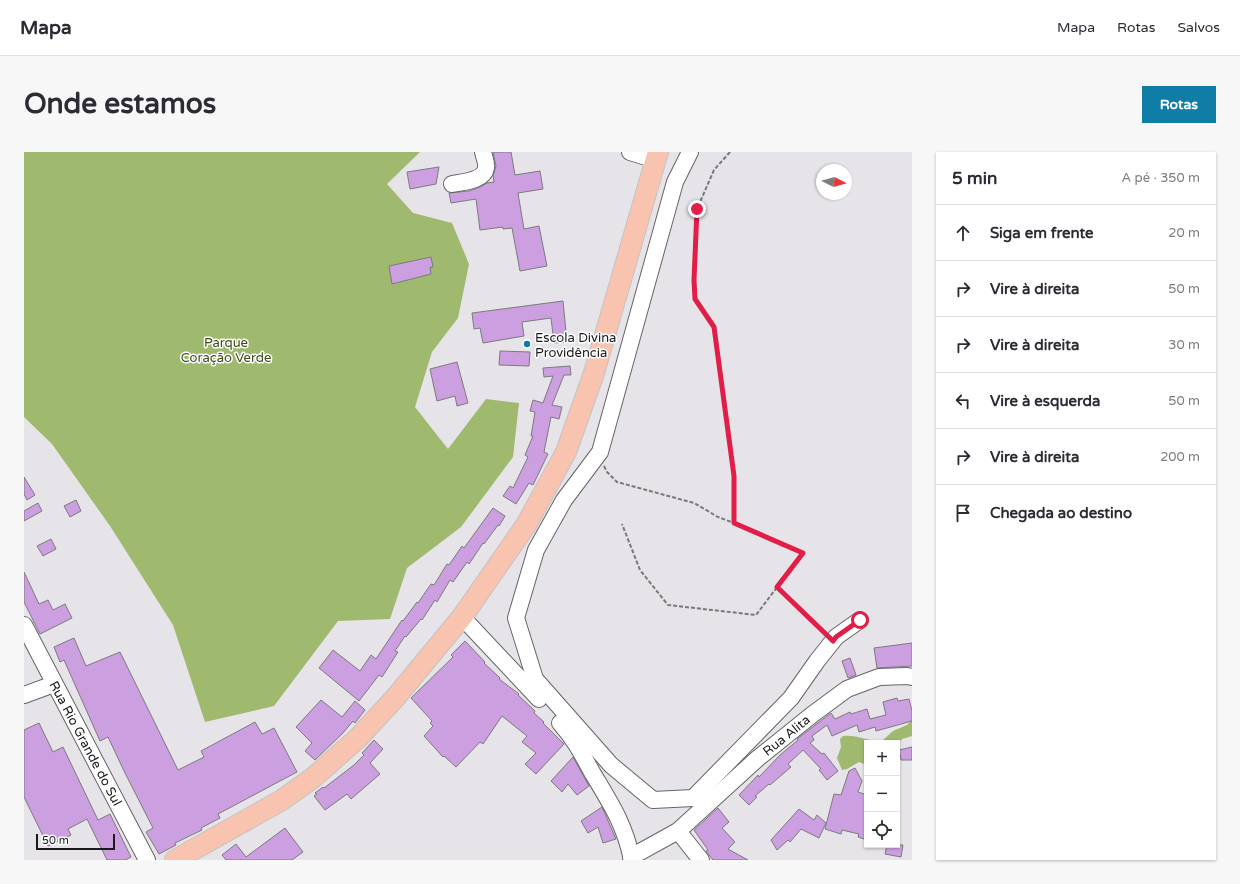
<!DOCTYPE html>
<html lang="pt">
<head>
<meta charset="utf-8">
<style>
	body { margin:0; font-family:"Varela Round",sans-serif; background:#f7f7f7; color:#2b2b33 }
	.controls { position:absolute; right:12px; bottom:12px; display:grid; overflow:hidden; border-radius:0px; box-shadow:0 1px 3px #0004 }
	.controls button { width:36px; height:36px; display:grid; place-items:center; padding:0; border:0; border-bottom:1px solid #e1e1e2; background:#fff; color:#2b2b33; font:20px sans-serif }
	.compass { position:absolute; left:792px; top:12px; width:36px; height:36px; border-radius:50%; background:#fff; box-shadow:0 1px 3px #0004; rotate:96deg }
	.scale { position:absolute; left:12px; bottom:10px; width:79px; box-sizing:border-box; padding-left:4px; border:2px solid #1b1a1b; border-top:0; font-size:11px; line-height:14px; white-space:nowrap; color:#1b1a1b; -webkit-text-stroke:3px #fff; paint-order:stroke }
	.stop { position:absolute; width:12px; height:12px; margin:-9px; border:3px solid #e11d48; border-radius:50%; background:#fff }
	.stop.end { background:#e11d48; border-color:#fff; box-shadow:0 1px 4px #0008 }
	.list { margin:0; padding:0; list-style:none }
	h2 { display:flex; justify-content:space-between; align-items:center; height:52px; margin:0; padding:0 16px; font-size:17px }
	h2 small { font-size:13px; font-weight:400; color:#7c7c81 }
	.list li { display:grid; grid-template-columns:26px 1fr auto; gap:12px; align-items:center; box-sizing:border-box; height:56px; padding:0 16px; border-top:1px solid #e1e1e2 }
	.list b { display:block; font-size:15px; white-space:nowrap }
	.list em { font-size:13px; font-style:normal; color:#7c7c81 }
	.icon { flex:none; width:22px; height:22px; fill:none; stroke:currentColor; stroke-width:2; stroke-linecap:round; stroke-linejoin:round }
	.map { position:relative; flex:none; width:888px; height:708px; overflow:hidden; border-radius:0px }
	header { display:flex; align-items:center; gap:24px; box-sizing:border-box; height:56px; padding:0 20px; background:#fff; border-bottom:1px solid #e1e1e2 }
	header strong { font-size:19px }
	nav { display:flex; gap:22px; margin-inline-start:auto; font-size:14px }
	.intro { display:flex; align-items:center; justify-content:space-between; box-sizing:border-box; height:96px; padding:0 24px }
	h1 { margin:0; font-size:28px }
	.button { padding:10px 18px; border-radius:0px; background:#0f7da6; color:#fff; font-size:14px; font-weight:700 }
	main { display:flex; gap:24px; padding:0 24px }
	aside { flex:1; background:#fff; border-radius:0px; box-shadow:0 1px 3px #0004 }
	.map>svg:first-child { display:block }
	.forest { fill:#9fb96f }
	.building { fill:#cc9fe0; stroke:#7c7a7d }
	.lines { fill:none; stroke-linecap:round; stroke-linejoin:round }
	.minor-casing { stroke:#666467; stroke-width:18 }
	.major-casing { stroke:#c4c3c4; stroke-width:22 }
	.path { stroke:#79787a; stroke-width:2; stroke-dasharray:4 2; stroke-linecap:butt }
	.minor { stroke:#fff; stroke-width:16 }
	.major { stroke:#f8c3af; stroke-width:20 }
	.route { stroke:#e11d48; stroke-width:5 }
	.poi-dot { fill:#0f7da6; stroke:#fff; stroke-width:1.5 }
	.labels { text-anchor:middle; stroke-width:3; stroke-linejoin:round; paint-order:stroke }
	.poi-label { font-size:13px; fill:#1b1a1b; stroke:#fff; text-anchor:start }
	.park-label { font-size:13px; fill:#3b4b16; stroke:#fff }
	.street-label { font-size:13px; fill:#1b1a1b; stroke:#fff }
</style>
</head>
<body>
<header>
<strong>Mapa</strong>
<nav><a>Mapa</a><a>Rotas</a><a>Salvos</a></nav>
</header>
<div class="intro"><h1>Onde estamos</h1><a class="button">Rotas</a></div>
<main>
<div class="map">
<svg width="888" height="708" viewBox="0 0 888 708">
	<rect width="100%" height="100%" fill="#e6e4e8"/>
	<g class="forest">
		<polygon points="0,0 396,0 363,32 389,61 428,71 445,112 434,166 408,200 391,255 424,297 462,247 495,251 489,305 437,375 383,416 366,467 314,469 250,554 181,570 149,473 86,374 28,292 0,265"/>
		<path d="M888,568V584L878,587L873,594V591H843V628L840,621V612L835,610L823,617L818,618L813,606L817,595L816,587L819,584C833,582 846,591 859,588L869,579L883,573Z"/>
	</g>
	<g class="building">
		<polygon points="469,0 487,0 491,23 516,19 519,37 494,41 500,77 515,74 523,114 496,119 488,76 479,77 479,75 456,78 452,47 427,51 425,41 445,39 456,35 463,31 470,30 469,24 472,14"/>
		<polygon points="415,15 412,32 386,37 383,20"/>
		<polygon points="407,105 409,115 406,115 407,122 368,132 365,114"/>
		<polygon points="539,149 543,190 530,191 527,166 498,170 500,184 459,191 456,176 450,177 448,161"/>
		<polygon points="476,199 506,200 505,214 475,213"/>
		<polygon points="433,210 444,251 433,254 431,244 413,249 406,217"/>
		<polygon points="546,214 547,223 540,223 528,253 538,255 535,267 527,265 520,300 524,302 509,333 505,331 492,352 479,344 486,334 489,336 504,305 501,303 509,284 507,284 511,260 506,259 509,248 519,251 529,224 520,225 519,216"/>
		<polygon points="0,325 11,343 3,348 0,342"/>
		<polygon points="52,348 57,359 46,365 40,354"/>
		<polygon points="14,351 18,359 0,369 0,359"/>
		<polygon points="469,356 481,364 475,374 474,373 460,392 459,391 445,412 443,410 429,430 426,428 413,450 411,448 398,468 397,467 382,485 381,484 371,499 374,500 358,525 355,523 335,549 295,516 309,498 336,519 347,503 352,507 378,468 379,469 393,450 394,451 407,432 410,433 423,412 425,413 438,394 440,396"/>
		<polygon points="27,387 32,397 19,404 13,394"/>
		<polygon points="0,420 15,452 24,448 29,458 41,452 48,466 16,482 0,450"/>
		<polygon points="50,486 62,514 96,500 154,618 180,605 177,599 231,570 238,582 250,576 273,620 194,662 196,666 177,676 178,678 151,691 152,693 135,702 122,680 129,676 101,621 84,585 76,589 40,508 36,510 30,495"/>
		<polygon points="441,489 461,510 460,511 476,526 475,527 495,542 494,543 511,559 510,561 520,570 519,571 540,592 512,622 501,612 512,601 498,590 503,584 478,564 459,592 456,590 432,615 420,604 419,605 400,584 409,574 406,571 408,569 387,546 429,505 427,503"/>
		<polygon points="888,491 888,514 853,516 850,496"/>
		<polygon points="826,506 832,523 824,526 818,509"/>
		<polygon points="873,546 874,549 885,547 888,559 888,569 852,579 851,575 835,580 833,573 808,584 803,573 788,584 790,588 786,591 798,602 800,601 814,619 803,628 795,618 797,617 779,598 764,612 767,615 746,633 745,632 731,644 733,645 725,653 715,643 734,623 735,625 756,603 774,588 773,587 807,561 811,567 826,560 827,562 843,557 846,567 862,563 859,550"/>
		<polygon points="297,548 318,565 331,549 341,558 331,571 329,569 319,581 291,608 281,599 288,591 272,575"/>
		<polygon points="15,571 29,600 39,595 74,668 86,662 107,705 101,708 83,708 63,667 44,677 47,683 24,694 0,645 0,578"/>
		<polygon points="350,588 359,597 346,611 356,622 327,647 323,642 301,658 290,644 293,642 291,641 299,635 300,636 330,613 340,603 338,601"/>
		<polygon points="888,595 888,608 877,608 875,598"/>
		<polygon points="549,605 565,634 553,643 544,632 538,640 527,629"/>
		<polygon points="831,616 838,629 834,640 843,643 843,688 834,685 835,682 818,678 817,682 801,677 810,642 817,643 825,619"/>
		<polygon points="578,655 592,687 579,691 574,675 564,681 557,669"/>
		<polygon points="694,656 705,670 698,676 711,690 704,697 724,708 689,708 682,699 684,698 670,678"/>
		<polygon points="775,657 790,668 793,663 802,671 795,686 777,677 766,690 764,688 753,698 747,688"/>
		<polygon points="261,676 279,700 268,708 202,708 198,703 212,692 222,705"/>
		<polygon points="863,693 879,693 877,705 861,702"/>
	</g>
	<g class="lines">
		<defs>
			<g id="minor">
				<polyline points="606,0 632,8"/>
				<polyline points="666,0 651,30 576,300 540,348 512,398 492,466 511,527 587,613 629,648 669,646 767,546 793,509 812,485 836,468"/>
				<path d="M428,32C438,30 460,29 462,16C463,11 460,5 459,0"/>
				<polyline points="438,465 515,547"/>
				<polyline points="0,473 123,708"/>
				<polyline points="0,543 30,532"/>
				<path d="M536,571C550,586 559,604 569,622C587,652 601,673 608,708"/>
				<polyline points="654,679 677,708"/>
				<polyline points="607,705 654,679 733,607 789,562 823,537 855,525 883,524 888,525"/>
			</g>
			<polyline id="major" points="151,708 258,648 290,625 334,586 371,546 438,465 502,373 542,300 570,221 634,0"/>
		</defs>
		<use href="#minor" class="minor-casing"/>
		<use href="#major" class="major-casing"/>
		<g class="path">
			<polyline points="706,0 690,18 673,57 670,128 671,147 690,175 710,324 710,371"/>
			<polyline points="580,314 583,320 593,330 670,351 694,365 710,371 779,401 732,463 644,453 616,418 598,372"/>
			<polyline points="753,435 800,480"/>
		</g>
		<use href="#minor" class="minor"/>
		<use href="#major" class="major"/>
	</g>
	<g class="lines">
		<polyline class="route" points="673,57 670,128 671,147 690,175 710,324 710,371 779,401 753,435 809,489 812,485 836,468"/>
	</g>
	<circle class="poi-dot" cx="503" cy="192" r="4"/>
	<g class="labels">
		<g class="poi-label">
			<text x="511" y="190">Escola Divina<tspan x="511" dy="15">Providência</tspan></text>
		</g>
		<g class="park-label">
			<text x="202" y="195">Parque<tspan x="202" dy="15">Coração Verde</tspan></text>
		</g>
		<g class="street-label">
			<text transform="translate(762 583) rotate(-39)" y="5">Rua Alita</text>
			<text transform="translate(62 591) rotate(62)" y="5">Rua Rio Grande do Sul</text>
		</g>
	</g>
</svg>
<div class="controls">
<button>+</button>
<button>−</button>
<button><svg class="icon" aria-label="locate" viewBox="0 0 24 24"><circle cx="12" cy="12" r="6"/><path d="M12 2v4M12 18v4M2 12h4M18 12h4"/></svg></button>
</div>
<svg class="compass" viewBox="-18 -18 36 36"><path d="M0-13l5 13h-10z" fill="#e53935"/><path d="M0 13l5-13h-10z" fill="#7c7c81"/></svg>
<div class="scale">50 m</div>
<div class="stop" style="left:836px;top:468px"></div>
<div class="stop end" style="left:673px;top:57px"></div>
</div>
<aside>
<h2>5 min<small>A pé · 350 m</small></h2>
<ul class="list">
<li><svg class="icon" aria-label="ahead" viewBox="0 0 24 24"><path d="M12 20V5M6 11l6-6 6 6"/></svg><div><b>Siga em frente</b></div><em>20 m</em></li>
<li><svg class="icon" aria-label="right" viewBox="0 0 24 24"><path d="M7 20v-9h11M14 6l5 5-5 5"/></svg><div><b>Vire à direita</b></div><em>50 m</em></li>
<li><svg class="icon" aria-label="right" viewBox="0 0 24 24"><path d="M7 20v-9h11M14 6l5 5-5 5"/></svg><div><b>Vire à direita</b></div><em>30 m</em></li>
<li><svg class="icon" aria-label="left" viewBox="0 0 24 24"><path d="M17 20v-9H6M10 6l-5 5 5 5"/></svg><div><b>Vire à esquerda</b></div><em>50 m</em></li>
<li><svg class="icon" aria-label="right" viewBox="0 0 24 24"><path d="M7 20v-9h11M14 6l5 5-5 5"/></svg><div><b>Vire à direita</b></div><em>200 m</em></li>
<li><svg class="icon" aria-label="arrive" viewBox="0 0 24 24"><path d="M6 21V4h12l-3 4 3 4H6"/></svg><div><b>Chegada ao destino</b></div></li>
</ul>
</aside>
</main>
</body>
</html>
